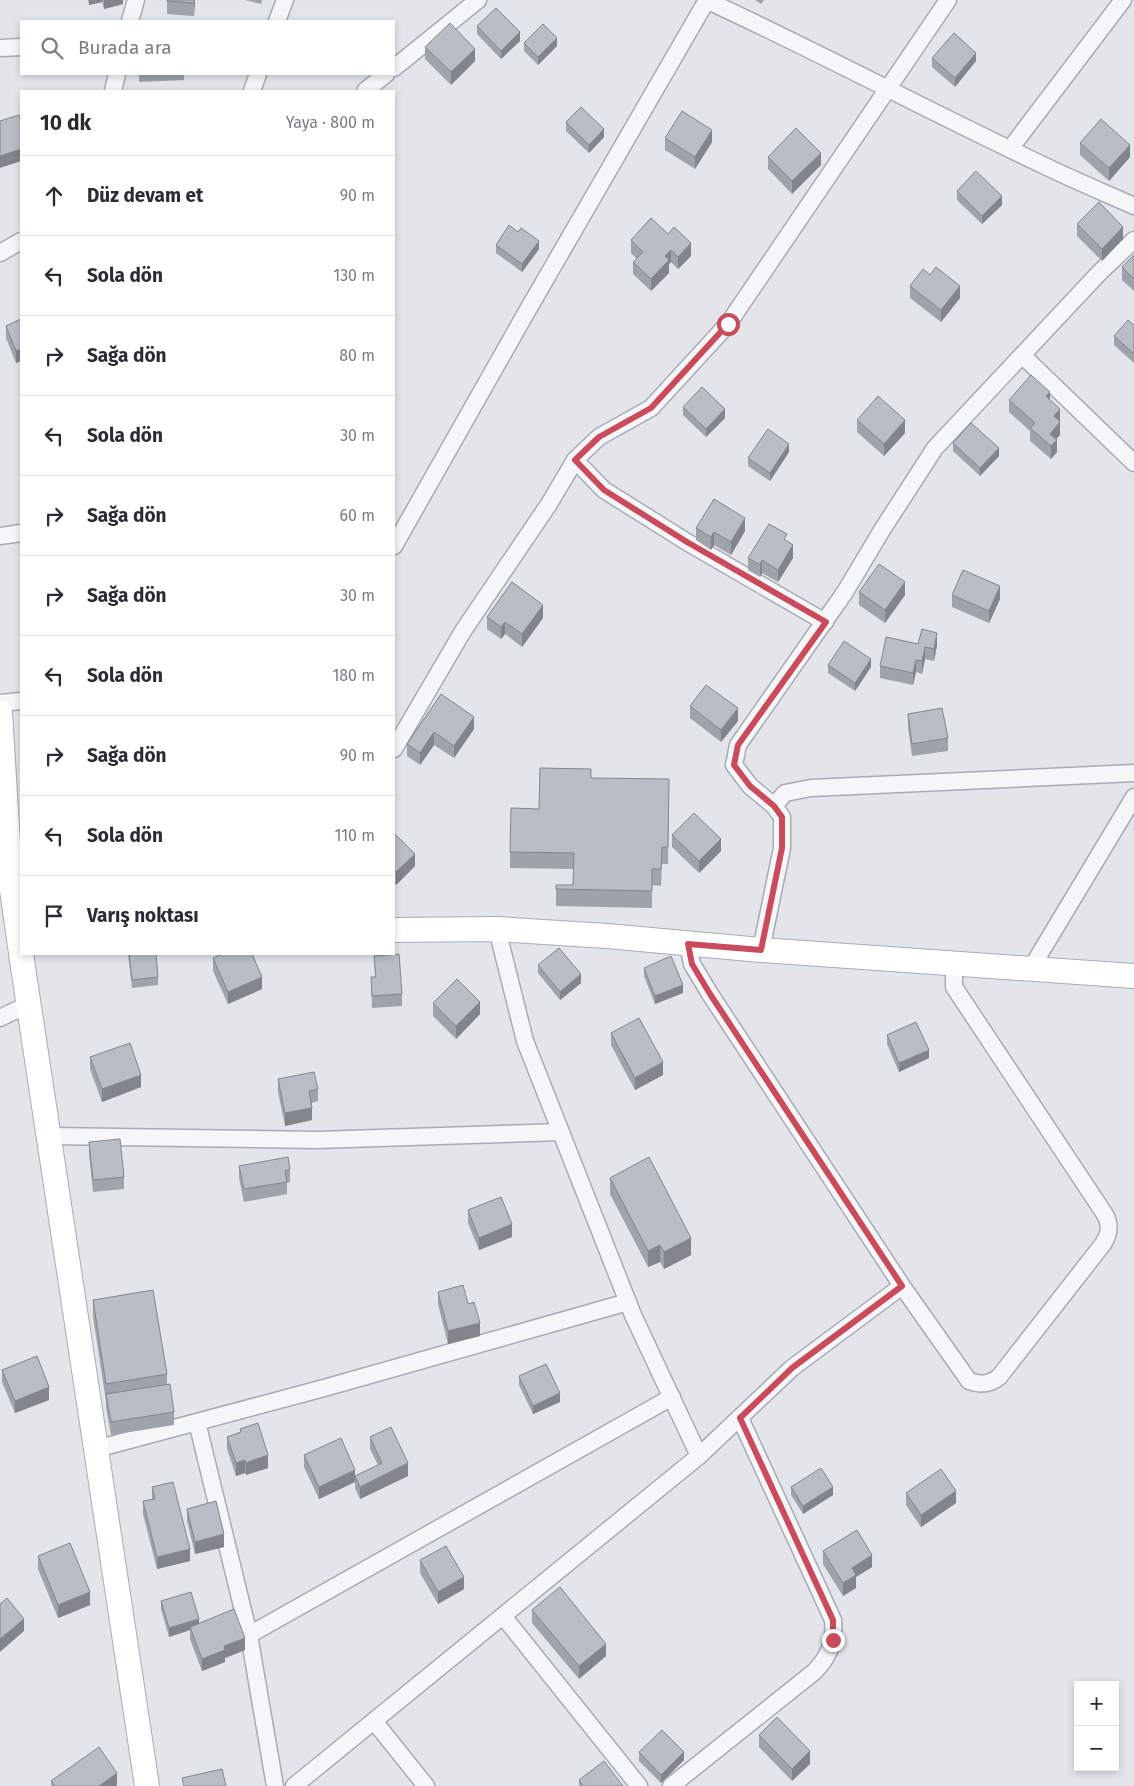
<!DOCTYPE html>
<html lang="tr">
<head>
<meta charset="utf-8">
<style>
	body { margin:0; font-family:"Fira Sans",sans-serif; background:#f7f7f7; color:#2b2b33 }
	.controls { position:absolute; right:15px; bottom:15px; display:grid; overflow:hidden; border-radius:0px; box-shadow:0 2px 8px #0003 }
	.controls button { width:45px; height:45px; display:grid; place-items:center; padding:0; border:0; border-bottom:1px solid #e1e1e2; background:#fff; color:#2b2b33; font:25px sans-serif }
	.stop { position:absolute; width:15px; height:15px; margin:-11px; border:4px solid #ca4b5c; border-radius:50%; background:#fff }
	.stop.end { background:#ca4b5c; border-color:#fff; box-shadow:0 1px 5px #0008 }
	.list { margin:0; padding:0; list-style:none }
	h2 { display:flex; justify-content:space-between; align-items:center; height:65px; margin:0; padding:0 20px; font-size:21px }
	h2 small { font-size:16px; font-weight:400; color:#7c7c81 }
	.list li { display:grid; grid-template-columns:32px 1fr auto; gap:15px; align-items:center; box-sizing:border-box; height:80px; padding:0 20px; border-top:1px solid #e1e1e2 }
	.list b { display:block; font-size:19px; white-space:nowrap }
	.list em { font-size:16px; font-style:normal; color:#7c7c81 }
	.icon { flex:none; width:28px; height:28px; fill:none; stroke:currentColor; stroke-width:2; stroke-linecap:round; stroke-linejoin:round }
	.map { position:relative; flex:none; width:1134px; height:1786px; overflow:hidden }
	.search { position:absolute; background:#fff; box-shadow:0 2px 8px #0003; left:20px; top:20px; width:375px; height:55px; display:flex; align-items:center; gap:12px; box-sizing:border-box; padding:0 18px; border-radius:0px; color:#7c7c81; font-size:19px }
	.panel { position:absolute; background:#fff; box-shadow:0 2px 8px #0003; left:20px; top:90px; width:375px; height:865px; border-radius:0px }
	.map>svg:first-child { display:block }
	.lines { fill:none; stroke-linecap:round; stroke-linejoin:round }
	.street-casing { stroke:#a7acb4; stroke-width:19 }
	.secondary-casing { stroke:#a7acb4; stroke-width:26 }
	.street { stroke:#f4f6f8; stroke-width:16 }
	.secondary { stroke:#fff; stroke-width:24 }
	.wall { fill:#9fa3aa }
	.shaded-wall { fill:#82858b }
	.building { fill:#b9bec6; stroke:#82858b }
	.route { stroke:#ca4b5c; stroke-width:6 }
</style>
</head>
<body>
<div class="map">
<svg width="1134" height="1786" viewBox="0 0 1134 1786">
	<rect width="100%" height="100%" fill="#e2e5ea"/>
	<g class="lines">
		<defs>
			<g id="street">
				<path d="M706,0C821,53 932,113 1047,167C1076,181 1105,193 1134,206"/>
				<polyline points="130,21 136,0"/>
				<polyline points="277,21 285,0"/>
				<polyline points="0,48 21,47"/>
				<polyline points="394,68 478,0"/>
				<polyline points="113,91 117,74"/>
				<polyline points="252,91 258,74"/>
				<polyline points="365,91 386,74"/>
				<polyline points="1010,149 1123,0"/>
				<polyline points="0,253 21,241"/>
				<polyline points="1022,355 1134,463"/>
				<polyline points="575,460 604,490 687,542 825,622"/>
				<polyline points="0,536 21,533"/>
				<polyline points="394,546 526,313 707,0"/>
				<polyline points="0,703 21,701"/>
				<polyline points="394,749 463,631 549,504 575,460 599,437 651,408 728,324 948,0"/>
				<polyline points="774,806 785,793 811,788 1134,773"/>
				<polyline points="497,929 525,1041 633,1315 699,1456"/>
				<path d="M688,944L692,964L710,994L902,1286L969,1381C980,1385 989,1385 999,1377L1103,1244C1110,1233 1111,1224 1104,1213L954,987V964"/>
				<polyline points="761,950 782,848 782,817 774,806 750,786 734,765 738,745 845,592 882,530 935,448 1100,272 1134,240"/>
				<polyline points="1030,970 1134,797"/>
				<polyline points="0,1018 29,1004"/>
				<polyline points="49,1136 317,1140 561,1132"/>
				<polyline points="197,1422 249,1635 275,1786"/>
				<polyline points="96,1449 324,1388 628,1302"/>
				<polyline points="503,1616 639,1786"/>
				<polyline points="249,1635 672,1397"/>
				<polyline points="374,1721 426,1786"/>
				<polyline points="294,1786 699,1456 792,1368 902,1286"/>
				<path d="M671,1786L814,1672C829,1657 835,1642 833,1620L740,1418"/>
			</g>
			<g id="secondary">
				<polyline points="0,712 10,876 21,953"/>
				<polyline points="394,930 497,929 607,936 761,950 1134,976"/>
				<polyline points="21,954 147,1786"/>
			</g>
		</defs>
		<use href="#street" class="street-casing"/>
		<use href="#secondary" class="secondary-casing"/>
		<use href="#street" class="street"/>
		<use href="#secondary" class="secondary"/>
	</g>
	<g class="wall">
		<polygon points="88,0 123,0 123,4 104,9 102,2 89,5"/>
		<polygon points="167,0 195,0 194,16 167,14"/>
		<polygon points="245,0 262,0 261,4"/>
		<polygon points="755,0 764,0 761,4"/>
		<polygon points="477,26 520,41 501,59 477,34"/>
		<polygon points="524,43 557,46 538,65 524,51"/>
		<polygon points="425,47 475,61 451,85 425,59"/>
		<polygon points="932,58 976,61 955,87 932,67"/>
		<polygon points="139,74 184,74 184,80 139,82"/>
		<polygon points="566,122 604,137 589,153 566,131"/>
		<polygon points="665,138 712,142 695,169 665,150"/>
		<polygon points="1080,143 1130,157 1109,181 1080,155"/>
		<polygon points="768,157 821,165 792,194 768,169"/>
		<polygon points="957,191 1002,205 982,224 957,200"/>
		<polygon points="651,218 691,256 678,269 671,262 669,264 669,273 651,291 633,274 633,262 637,259 631,253 631,240"/>
		<polygon points="1077,224 1123,239 1102,261 1077,236"/>
		<polygon points="496,245 539,249 522,272 496,253"/>
		<polygon points="1134,255 1134,291 1122,280 1122,267"/>
		<polygon points="930,275 960,298 941,322 910,298 910,286"/>
		<polygon points="21,319 21,361 16,363 6,338 6,326"/>
		<polygon points="1134,325 1134,363 1114,345 1114,336"/>
		<polygon points="1009,400 1050,400 1060,421 1060,435 1056,439 1057,452 1051,459 1030,441 1030,431 1009,412"/>
		<polygon points="683,407 725,418 706,437 683,415"/>
		<polygon points="857,420 905,433 884,456 857,432"/>
		<polygon points="953,443 999,456 980,476 953,451"/>
		<polygon points="789,452 770,481 748,466 748,458"/>
		<polygon points="696,528 745,531 731,555 714,545 711,550 696,540"/>
		<polygon points="787,541 793,558 778,582 762,573 760,577 748,570 748,558"/>
		<polygon points="859,592 905,595 885,623 859,605"/>
		<polygon points="952,595 1000,599 989,623 952,607"/>
		<polygon points="487,617 543,618 522,647 505,634 501,639 487,629"/>
		<polygon points="918,644 937,645 934,661 925,659 922,674 916,672 913,685 880,678 880,666"/>
		<polygon points="828,665 871,667 855,691 828,673"/>
		<polygon points="441,694 474,729 454,758 434,745 420,765 407,756 407,744"/>
		<polygon points="690,706 738,721 721,742 690,718"/>
		<polygon points="908,714 948,738 948,751 912,756 908,727"/>
		<polygon points="591,778 669,795 668,864 662,864 661,886 652,885 652,908 556,906 556,885 573,885 573,869 510,868 510,852 539,809"/>
		<polygon points="394,833 415,866 396,885 394,883"/>
		<polygon points="672,835 721,851 699,873 672,847"/>
		<polygon points="128,954 156,954 158,977 158,985 132,988"/>
		<polygon points="374,956 402,994 402,1006 372,1008 371,977 375,977"/>
		<polygon points="213,958 262,989 228,1004 213,971"/>
		<polygon points="538,965 581,983 560,1000 538,973"/>
		<polygon points="644,968 683,993 655,1004 644,976"/>
		<polygon points="433,1003 480,1014 456,1039 433,1016"/>
		<polygon points="611,1033 663,1075 635,1090 611,1045"/>
		<polygon points="887,1035 929,1058 899,1072 887,1044"/>
		<polygon points="90,1057 141,1087 102,1102 90,1069"/>
		<polygon points="278,1079 318,1089 318,1101 311,1103 312,1120 285,1126 278,1092"/>
		<polygon points="89,1142 124,1177 124,1189 93,1192 89,1154"/>
		<polygon points="239,1166 290,1169 290,1182 287,1183 287,1194 244,1202 239,1178"/>
		<polygon points="610,1178 691,1255 664,1269 660,1262 648,1267 610,1194"/>
		<polygon points="468,1210 512,1237 479,1250 468,1223"/>
		<polygon points="438,1292 468,1304 480,1336 448,1344 438,1304"/>
		<polygon points="93,1300 167,1374 167,1385 174,1412 174,1425 111,1435 106,1407 106,1401 93,1317"/>
		<polygon points="2,1370 49,1400 15,1413 2,1382"/>
		<polygon points="519,1376 560,1402 533,1414 519,1385"/>
		<polygon points="240,1429 268,1468 246,1475 245,1473 236,1476 227,1449 227,1437 240,1432"/>
		<polygon points="370,1437 408,1476 360,1499 355,1488 355,1482 319,1499 304,1467 304,1455 355,1476 378,1465 370,1449"/>
		<polygon points="152,1487 190,1561 157,1569 143,1514 143,1501 152,1499"/>
		<polygon points="791,1487 833,1495 803,1514 791,1495"/>
		<polygon points="906,1493 956,1503 921,1527 906,1505"/>
		<polygon points="187,1509 224,1547 195,1554 187,1521"/>
		<polygon points="823,1551 872,1567 856,1577 856,1588 843,1596 823,1564"/>
		<polygon points="38,1556 90,1605 58,1618 38,1569"/>
		<polygon points="420,1560 464,1589 438,1604 420,1573"/>
		<polygon points="161,1601 199,1623 245,1650 225,1658 225,1662 202,1671 190,1639 190,1630 169,1637 161,1609"/>
		<polygon points="532,1610 606,1656 579,1679 532,1623"/>
		<polygon points="759,1735 810,1764 792,1781 759,1747"/>
		<polygon points="639,1752 684,1760 661,1783 639,1761"/>
		<polygon points="579,1780 623,1786 579,1786"/>
		<polygon points="51,1781 117,1785 116,1786 51,1786"/>
	</g>
	<g class="shaded-wall">
		<polygon points="89,0 102,0 102,2 89,5"/>
		<polygon points="104,0 123,0 123,4 104,9"/>
		<polygon points="194,0 195,0 194,16"/>
		<polygon points="520,32 520,41 501,59 501,51"/>
		<polygon points="557,38 557,46 538,65 538,57"/>
		<polygon points="475,49 475,61 451,85 451,72"/>
		<polygon points="976,53 976,61 955,87 955,78"/>
		<polygon points="604,129 604,137 589,153 589,145"/>
		<polygon points="712,130 712,142 695,169 695,157"/>
		<polygon points="1130,145 1130,157 1109,181 1109,168"/>
		<polygon points="21,149 21,161 0,168 0,156"/>
		<polygon points="821,153 821,165 792,194 792,181"/>
		<polygon points="1002,196 1002,205 982,224 982,216"/>
		<polygon points="1123,227 1123,239 1102,261 1102,249"/>
		<polygon points="539,241 539,249 522,272 522,264"/>
		<polygon points="691,243 691,256 678,269 678,257"/>
		<polygon points="671,250 671,262 669,264 669,273 651,291 651,279 665,256"/>
		<polygon points="960,286 960,298 941,322 941,310"/>
		<polygon points="21,349 21,361 16,363 16,351"/>
		<polygon points="1050,392 1050,404 1046,396"/>
		<polygon points="725,409 725,418 706,437 706,429"/>
		<polygon points="1060,409 1060,421 1054,429 1054,416"/>
		<polygon points="905,420 905,433 884,456 884,444"/>
		<polygon points="1060,422 1060,435 1050,446 1050,434"/>
		<polygon points="1057,440 1057,452 1051,459 1051,446"/>
		<polygon points="789,444 789,452 770,481 770,473"/>
		<polygon points="999,448 999,456 980,476 980,468"/>
		<polygon points="745,518 745,531 731,555 731,542"/>
		<polygon points="714,532 714,545 711,550 711,537"/>
		<polygon points="793,545 793,558 778,582 778,570"/>
		<polygon points="762,560 762,573 760,577 760,565"/>
		<polygon points="905,582 905,595 885,623 885,610"/>
		<polygon points="1000,586 1000,599 989,623 989,611"/>
		<polygon points="543,605 543,618 522,647 522,634"/>
		<polygon points="505,622 505,634 501,639 501,627"/>
		<polygon points="937,633 937,645 934,661 934,649"/>
		<polygon points="925,647 925,659 922,674 922,661"/>
		<polygon points="871,659 871,667 855,691 855,683"/>
		<polygon points="916,660 916,672 913,685 913,673"/>
		<polygon points="738,708 738,721 721,742 721,730"/>
		<polygon points="474,717 474,729 454,758 454,746"/>
		<polygon points="434,732 434,745 420,765 420,753"/>
		<polygon points="721,839 721,851 699,873 699,861"/>
		<polygon points="415,854 415,866 396,885 396,872"/>
		<polygon points="581,974 581,983 560,1000 560,992"/>
		<polygon points="262,977 262,989 228,1004 228,992"/>
		<polygon points="683,985 683,993 655,1004 655,996"/>
		<polygon points="480,1002 480,1014 456,1039 456,1026"/>
		<polygon points="929,1050 929,1058 899,1072 899,1063"/>
		<polygon points="663,1062 663,1075 635,1090 635,1078"/>
		<polygon points="141,1075 141,1087 102,1102 102,1089"/>
		<polygon points="312,1108 312,1120 285,1126 285,1113"/>
		<polygon points="512,1224 512,1237 479,1250 479,1238"/>
		<polygon points="691,1238 691,1255 664,1269 664,1252"/>
		<polygon points="660,1245 660,1262 648,1267 648,1251"/>
		<polygon points="480,1323 480,1336 448,1344 448,1331"/>
		<polygon points="49,1387 49,1400 15,1413 15,1401"/>
		<polygon points="560,1393 560,1402 533,1414 533,1406"/>
		<polygon points="268,1455 268,1468 246,1475 246,1463"/>
		<polygon points="245,1460 245,1473 236,1476 236,1463"/>
		<polygon points="408,1463 408,1476 360,1499 360,1487"/>
		<polygon points="355,1470 355,1482 319,1499 319,1487"/>
		<polygon points="833,1487 833,1495 803,1514 803,1506"/>
		<polygon points="956,1491 956,1503 921,1527 921,1515"/>
		<polygon points="224,1534 224,1547 195,1554 195,1542"/>
		<polygon points="190,1549 190,1561 157,1569 157,1557"/>
		<polygon points="872,1555 872,1567 856,1577 856,1588 843,1596 843,1583 852,1568"/>
		<polygon points="464,1577 464,1589 438,1604 438,1592"/>
		<polygon points="90,1592 90,1605 58,1618 58,1605"/>
		<polygon points="24,1619 24,1631 0,1652 0,1639"/>
		<polygon points="199,1619 199,1628 190,1627 190,1630 169,1637 169,1628"/>
		<polygon points="245,1638 245,1650 225,1658 225,1662 202,1671 202,1659 224,1646"/>
		<polygon points="606,1644 606,1656 579,1679 579,1666"/>
		<polygon points="810,1751 810,1764 792,1781 792,1769"/>
		<polygon points="684,1752 684,1760 661,1783 661,1775"/>
		<polygon points="117,1773 117,1785 116,1786 99,1786"/>
	</g>
	<g class="building">
		<polygon points="167,0 194,0 194,3 167,1"/>
		<polygon points="496,8 520,32 501,51 477,26"/>
		<polygon points="450,23 475,49 451,72 425,47"/>
		<polygon points="543,24 557,38 538,57 524,43"/>
		<polygon points="954,33 976,53 955,78 932,58"/>
		<polygon points="581,107 604,129 589,145 566,122"/>
		<polygon points="682,111 712,130 695,157 665,138"/>
		<polygon points="19,115 21,121 21,149 0,156 0,121"/>
		<polygon points="1101,119 1130,145 1109,168 1080,143"/>
		<polygon points="796,128 821,153 792,181 768,157"/>
		<polygon points="976,171 1002,196 982,216 957,191"/>
		<polygon points="1099,202 1123,227 1102,249 1077,224"/>
		<polygon points="651,218 668,234 674,227 691,243 678,257 671,250 665,256 669,260 651,279 633,262 643,252 631,240"/>
		<polygon points="509,225 518,232 521,228 539,241 522,264 496,245"/>
		<polygon points="1134,255 1134,279 1122,267"/>
		<polygon points="936,267 960,286 941,310 910,286 923,269 930,275"/>
		<polygon points="21,319 21,349 16,351 6,326"/>
		<polygon points="1128,320 1134,325 1134,354 1114,336"/>
		<polygon points="1031,375 1050,392 1046,396 1060,409 1054,416 1060,422 1050,434 1057,440 1051,446 1030,428 1035,423 1009,400"/>
		<polygon points="702,387 725,409 706,429 683,407"/>
		<polygon points="878,396 905,420 884,444 857,420"/>
		<polygon points="971,423 999,448 980,468 953,443"/>
		<polygon points="768,429 789,444 770,473 748,458"/>
		<polygon points="714,499 745,518 731,542 714,532 711,537 696,528"/>
		<polygon points="769,524 787,534 784,539 793,545 778,570 762,560 760,565 748,558"/>
		<polygon points="879,564 905,582 885,610 859,592"/>
		<polygon points="963,570 1000,586 989,611 952,595"/>
		<polygon points="512,582 543,605 522,634 505,622 501,627 487,617"/>
		<polygon points="922,629 937,633 934,649 925,647 922,661 916,660 913,673 880,666 886,637 918,644"/>
		<polygon points="844,641 871,659 855,683 828,665"/>
		<polygon points="706,685 738,708 721,730 690,706"/>
		<polygon points="441,694 474,717 454,746 434,732 420,753 407,744"/>
		<polygon points="942,708 948,738 912,744 908,714"/>
		<polygon points="540,768 591,769 591,778 669,779 668,847 662,847 661,869 652,869 652,891 556,889 556,885 573,885 574,853 510,852 511,808 539,809"/>
		<polygon points="694,813 721,839 699,861 672,835"/>
		<polygon points="394,833 415,854 396,872 394,870"/>
		<polygon points="559,948 581,974 560,992 538,965"/>
		<polygon points="129,954 156,954 158,977 132,980"/>
		<polygon points="223,954 252,954 262,977 228,992 213,958"/>
		<polygon points="399,954 402,994 372,996 371,977 376,977 374,956"/>
		<polygon points="671,956 683,985 655,996 644,968"/>
		<polygon points="457,979 480,1002 456,1026 433,1003"/>
		<polygon points="639,1018 663,1062 635,1078 611,1033"/>
		<polygon points="916,1022 929,1050 899,1063 887,1035"/>
		<polygon points="130,1043 141,1075 102,1089 90,1057"/>
		<polygon points="314,1072 318,1089 309,1091 312,1108 285,1113 278,1079"/>
		<polygon points="120,1139 124,1177 93,1180 89,1142"/>
		<polygon points="288,1157 290,1169 285,1171 287,1182 244,1189 239,1166"/>
		<polygon points="649,1157 691,1238 664,1252 660,1245 648,1251 610,1178"/>
		<polygon points="501,1197 512,1224 479,1238 468,1210"/>
		<polygon points="463,1285 468,1304 474,1302 480,1323 448,1331 438,1292"/>
		<polygon points="153,1290 167,1374 106,1384 93,1300"/>
		<polygon points="37,1356 49,1387 15,1401 2,1370"/>
		<polygon points="546,1364 560,1393 533,1406 519,1376"/>
		<polygon points="170,1384 174,1412 111,1422 106,1394"/>
		<polygon points="258,1423 268,1455 246,1463 245,1460 236,1463 227,1437 241,1432 240,1429"/>
		<polygon points="391,1427 408,1463 360,1487 355,1476 382,1463 370,1437"/>
		<polygon points="341,1438 355,1470 319,1487 304,1455"/>
		<polygon points="821,1468 833,1487 803,1506 791,1487"/>
		<polygon points="941,1469 956,1491 921,1515 906,1493"/>
		<polygon points="173,1482 190,1549 157,1557 143,1501 155,1499 152,1487"/>
		<polygon points="216,1501 224,1534 195,1542 187,1509"/>
		<polygon points="857,1530 872,1555 852,1568 856,1575 843,1583 823,1551"/>
		<polygon points="70,1543 90,1592 58,1605 38,1556"/>
		<polygon points="446,1546 464,1577 438,1592 420,1560"/>
		<polygon points="560,1587 606,1644 579,1666 532,1610"/>
		<polygon points="191,1592 199,1619 169,1628 161,1601"/>
		<polygon points="7,1598 24,1619 0,1639 0,1604"/>
		<polygon points="234,1609 245,1638 224,1646 225,1650 202,1659 190,1627"/>
		<polygon points="777,1717 810,1751 792,1769 759,1735"/>
		<polygon points="662,1730 684,1752 661,1775 639,1752"/>
		<polygon points="99,1747 117,1773 99,1786 55,1786 51,1781"/>
		<polygon points="604,1761 623,1786 583,1786 579,1780"/>
		<polygon points="222,1769 226,1786 184,1786 182,1778"/>
	</g>
	<g class="lines">
		<polyline class="route" points="728,324 651,408 599,437 575,460 604,490 687,542 826,622 738,745 734,765 750,786 774,806 782,817 782,848 761,950 688,944 692,964 710,994 902,1286 792,1368 740,1418 833,1620 833,1640"/>
	</g>
</svg>
<div class="controls">
<button>+</button>
<button>−</button>
</div>
<div class="stop" style="left:728px;top:324px"></div>
<div class="stop end" style="left:833px;top:1640px"></div>
<div class="search"><svg class="icon" aria-label="search" viewBox="0 0 24 24"><circle cx="10" cy="10" r="6"/><path d="M15 15l6 6"/></svg>Burada ara</div>
<section class="panel">
<h2>10 dk<small>Yaya · 800 m</small></h2>
<ul class="list">
<li><svg class="icon" aria-label="ahead" viewBox="0 0 24 24"><path d="M12 20V5M6 11l6-6 6 6"/></svg><div><b>Düz devam et</b></div><em>90 m</em></li>
<li><svg class="icon" aria-label="left" viewBox="0 0 24 24"><path d="M17 20v-9H6M10 6l-5 5 5 5"/></svg><div><b>Sola dön</b></div><em>130 m</em></li>
<li><svg class="icon" aria-label="right" viewBox="0 0 24 24"><path d="M7 20v-9h11M14 6l5 5-5 5"/></svg><div><b>Sağa dön</b></div><em>80 m</em></li>
<li><svg class="icon" aria-label="left" viewBox="0 0 24 24"><path d="M17 20v-9H6M10 6l-5 5 5 5"/></svg><div><b>Sola dön</b></div><em>30 m</em></li>
<li><svg class="icon" aria-label="right" viewBox="0 0 24 24"><path d="M7 20v-9h11M14 6l5 5-5 5"/></svg><div><b>Sağa dön</b></div><em>60 m</em></li>
<li><svg class="icon" aria-label="right" viewBox="0 0 24 24"><path d="M7 20v-9h11M14 6l5 5-5 5"/></svg><div><b>Sağa dön</b></div><em>30 m</em></li>
<li><svg class="icon" aria-label="left" viewBox="0 0 24 24"><path d="M17 20v-9H6M10 6l-5 5 5 5"/></svg><div><b>Sola dön</b></div><em>180 m</em></li>
<li><svg class="icon" aria-label="right" viewBox="0 0 24 24"><path d="M7 20v-9h11M14 6l5 5-5 5"/></svg><div><b>Sağa dön</b></div><em>90 m</em></li>
<li><svg class="icon" aria-label="left" viewBox="0 0 24 24"><path d="M17 20v-9H6M10 6l-5 5 5 5"/></svg><div><b>Sola dön</b></div><em>110 m</em></li>
<li><svg class="icon" aria-label="arrive" viewBox="0 0 24 24"><path d="M6 21V4h12l-3 4 3 4H6"/></svg><div><b>Varış noktası</b></div></li>
</ul>
</section>
</div>
</body>
</html>
